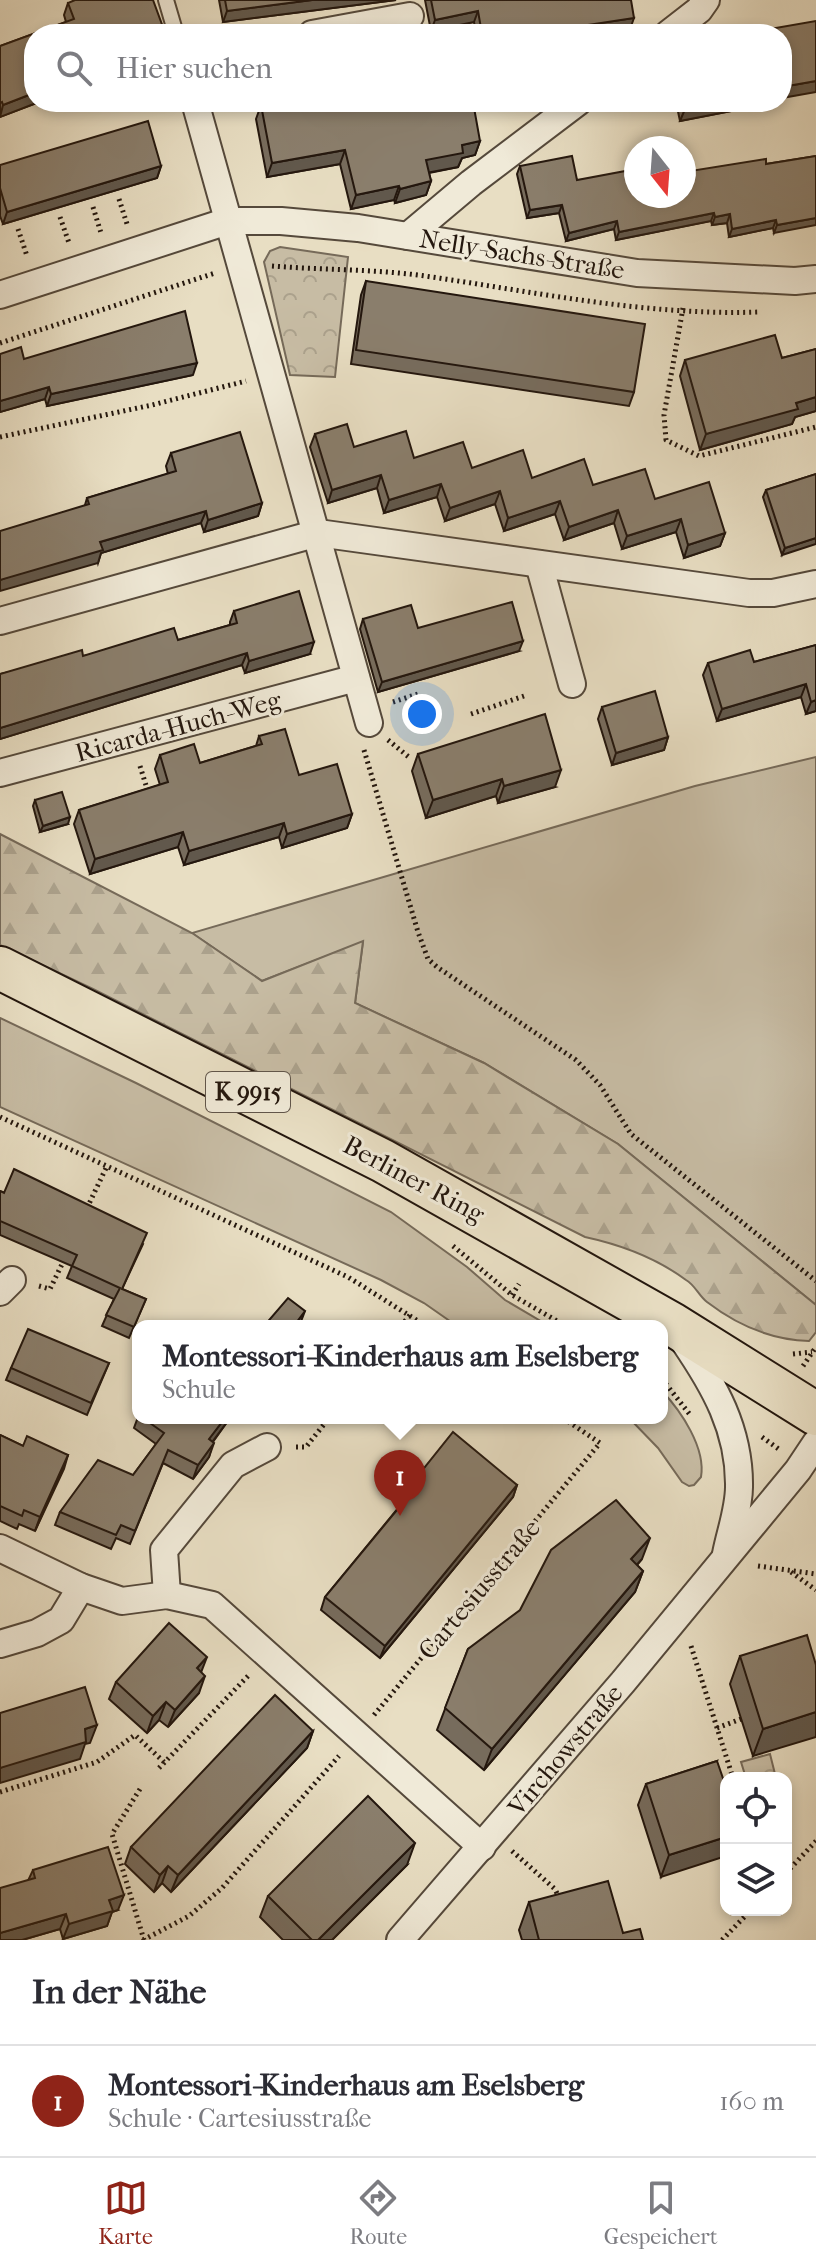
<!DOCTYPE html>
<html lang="de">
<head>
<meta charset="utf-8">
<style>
	body { margin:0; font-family:"IM FELL French Canon",serif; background:#f7f7f7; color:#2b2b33 }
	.controls { position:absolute; right:24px; bottom:24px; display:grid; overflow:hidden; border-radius:16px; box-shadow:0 4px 12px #0003 }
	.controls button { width:72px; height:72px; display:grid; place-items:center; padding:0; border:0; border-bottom:2px solid #e1e1e2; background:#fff; color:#2b2b33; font:40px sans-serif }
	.compass { position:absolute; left:624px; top:136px; width:72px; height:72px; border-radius:50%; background:#fff; box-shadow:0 4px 12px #0003; rotate:163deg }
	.you { position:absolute; left:422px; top:714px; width:28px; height:28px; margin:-20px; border:6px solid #fff; border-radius:50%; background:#1a73e8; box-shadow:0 0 0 12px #1a73e833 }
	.badge { display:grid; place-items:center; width:52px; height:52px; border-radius:50%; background:#8f2418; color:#fff; font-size:26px; font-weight:700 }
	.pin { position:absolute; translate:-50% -66px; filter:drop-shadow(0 2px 4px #0008) }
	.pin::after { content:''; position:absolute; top:42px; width:28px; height:24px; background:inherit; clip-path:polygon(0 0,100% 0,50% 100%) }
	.popup { position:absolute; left:132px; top:1320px; width:536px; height:104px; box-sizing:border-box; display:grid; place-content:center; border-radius:16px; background:#fff; filter:drop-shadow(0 2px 6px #0005); font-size:26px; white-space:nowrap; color:#7c7c81 }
	.popup b { font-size:30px; color:#2b2b33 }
	.popup::after { content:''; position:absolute; left:50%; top:100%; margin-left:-16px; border:16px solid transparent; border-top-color:#fff }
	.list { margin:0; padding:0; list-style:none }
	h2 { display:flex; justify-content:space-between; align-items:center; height:104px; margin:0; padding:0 32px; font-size:34px }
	h2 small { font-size:26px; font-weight:400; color:#7c7c81 }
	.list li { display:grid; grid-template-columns:52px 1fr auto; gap:24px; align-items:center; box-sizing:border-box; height:112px; padding:0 32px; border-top:2px solid #e1e1e2 }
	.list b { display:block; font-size:30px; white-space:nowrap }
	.list p { margin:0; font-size:26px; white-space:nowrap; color:#7c7c81 }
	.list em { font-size:26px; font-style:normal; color:#7c7c81 }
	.icon { flex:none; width:44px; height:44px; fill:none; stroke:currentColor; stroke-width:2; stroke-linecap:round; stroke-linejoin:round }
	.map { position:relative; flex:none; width:816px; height:1940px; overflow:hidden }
	.search { position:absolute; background:#fff; box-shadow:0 4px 12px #0003; left:24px; right:24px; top:24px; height:88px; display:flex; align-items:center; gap:20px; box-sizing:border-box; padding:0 28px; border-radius:32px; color:#7c7c81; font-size:30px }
	.sheet { height:216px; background:#fff }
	nav { display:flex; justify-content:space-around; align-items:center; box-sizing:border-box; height:112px; border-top:2px solid #e1e1e2; background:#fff; font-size:22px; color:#7c7c81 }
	nav a { display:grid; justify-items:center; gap:4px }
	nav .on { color:#8f2418 }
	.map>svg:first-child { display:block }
	.green { fill:#c7bca4; stroke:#766a59; stroke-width:2 }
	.forest { fill:url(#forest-firs); stroke:#766a59; stroke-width:2 }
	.park { fill:url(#park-crowns); stroke:#766a59; stroke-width:2 }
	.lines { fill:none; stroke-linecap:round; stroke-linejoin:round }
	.lane-casing { stroke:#55493b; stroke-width:18 }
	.street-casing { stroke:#55493b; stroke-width:30 }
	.primary-casing { stroke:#24170e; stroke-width:46 }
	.path { stroke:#24170e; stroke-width:5; stroke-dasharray:2 4; stroke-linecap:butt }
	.lane { stroke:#f0ead8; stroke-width:14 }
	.street { stroke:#f0ead8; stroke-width:26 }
	.primary { stroke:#e8dec3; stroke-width:42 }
	.wall { fill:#776c5d; stroke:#24170e; stroke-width:2 }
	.shaded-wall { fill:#61584c; stroke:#24170e; stroke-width:2 }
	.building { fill:#8a7e6c; stroke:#24170e; stroke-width:2 }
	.labels { text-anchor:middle; stroke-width:6; stroke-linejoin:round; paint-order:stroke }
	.shield { fill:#f0ead8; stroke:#61564b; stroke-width:2 }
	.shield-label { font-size:24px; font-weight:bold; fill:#24170e }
	.street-label { font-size:26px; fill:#24170e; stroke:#f0ead8 }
</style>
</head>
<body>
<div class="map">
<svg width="816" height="1940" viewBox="0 0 816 1940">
	<defs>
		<pattern id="forest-firs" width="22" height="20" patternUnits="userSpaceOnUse" patternTransform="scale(2)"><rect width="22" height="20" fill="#c7bca4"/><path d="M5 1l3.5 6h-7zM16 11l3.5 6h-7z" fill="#aba18c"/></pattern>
		<pattern id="park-crowns" width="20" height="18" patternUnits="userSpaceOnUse" patternTransform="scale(2)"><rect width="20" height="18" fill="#c7bca4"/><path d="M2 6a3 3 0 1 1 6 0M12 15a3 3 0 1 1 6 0" fill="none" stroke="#aba18c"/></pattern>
	</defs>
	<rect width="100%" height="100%" fill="#e8dec3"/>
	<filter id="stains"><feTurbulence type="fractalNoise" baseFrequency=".0025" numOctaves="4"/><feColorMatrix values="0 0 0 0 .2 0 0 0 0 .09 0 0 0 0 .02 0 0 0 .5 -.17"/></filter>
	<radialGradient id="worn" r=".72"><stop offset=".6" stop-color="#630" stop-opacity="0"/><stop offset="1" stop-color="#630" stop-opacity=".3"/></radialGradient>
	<g class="green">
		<polygon points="816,757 816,1305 618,1144 484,1063 355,1003 363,942 262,981 192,933 695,786"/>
		<polygon points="0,1018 136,1083 391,1212 467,1267 505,1300 549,1326 457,1326 424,1303 381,1280 0,1107"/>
		<path d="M662,1391C681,1411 706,1448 701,1477L694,1485L689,1486L682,1482L658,1448L629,1418H662Z"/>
	</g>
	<path class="forest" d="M0,834L192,933L262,981L363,941L355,1003L484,1063L618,1144L816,1305V1332L809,1341C772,1340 737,1325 707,1302C699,1296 695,1285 686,1280C655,1257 622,1245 585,1237L93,989L0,945Z"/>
	<g class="park">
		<polygon points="280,247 348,257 335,377 290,375 264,262 270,251"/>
		<polygon points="770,1754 776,1778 746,1778 741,1762"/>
	</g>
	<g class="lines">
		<defs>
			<polyline id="lane" points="166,0 176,34"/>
			<g id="street">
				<polyline points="312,34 410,16"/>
				<polyline points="668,34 699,10 706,0"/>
				<polyline points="195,102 369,723"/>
				<polyline points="408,236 471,183 578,102"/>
				<polyline points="0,295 228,221 281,221 358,228 637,273 795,281 816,279"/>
				<polyline points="539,564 572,684"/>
				<polyline points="0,621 318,533 749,593 773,593 816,584"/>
				<polyline points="0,773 356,678"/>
				<polyline points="0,1292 12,1280"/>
				<path d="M683,1340C714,1385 740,1430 739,1487C739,1509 730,1533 726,1554"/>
				<polyline points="0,1548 81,1587 122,1601 167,1595 212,1605 482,1847"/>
				<polyline points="167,1595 164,1550 233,1465 267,1447"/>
				<polyline points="0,1644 37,1633 61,1620 81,1587"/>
				<polyline points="400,1940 623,1682 798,1470 816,1443"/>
			</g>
			<polyline id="primary" points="0,968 383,1161 672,1324 816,1414"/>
		</defs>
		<use href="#lane" class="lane-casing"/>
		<use href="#street" class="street-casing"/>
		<use href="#primary" class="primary-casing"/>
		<g class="path">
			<polyline points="119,199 127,224"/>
			<polyline points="93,207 101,233"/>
			<polyline points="60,217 69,243"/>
			<polyline points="18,229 27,256"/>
			<path d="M272,266C322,270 375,269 425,276C536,292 646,316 759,312"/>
			<polyline points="683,308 664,415 666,440 699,456 816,427"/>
			<polyline points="0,343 215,273"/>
			<polyline points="0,437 152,405 246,381"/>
			<polyline points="393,702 421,693"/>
			<polyline points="471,714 524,696"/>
			<polyline points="388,740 410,758"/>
			<polyline points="364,750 418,932 428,959 437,967 576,1060 600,1085 631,1134 816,1281"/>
			<polyline points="140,766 149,795"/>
			<polyline points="0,1117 348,1277 426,1326"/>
			<polyline points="87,1208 107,1166"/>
			<polyline points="453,1246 512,1295 566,1326"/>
			<polyline points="39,1286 50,1289 65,1258"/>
			<polyline points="512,1295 519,1284"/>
			<polyline points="401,1326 410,1315"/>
			<polyline points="793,1354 812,1352"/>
			<polyline points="803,1366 816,1347"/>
			<polyline points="662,1379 691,1416"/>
			<polyline points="762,1437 780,1450"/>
			<polyline points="296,1447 306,1447 329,1418"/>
			<polyline points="758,1566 816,1574"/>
			<polyline points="791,1572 816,1590"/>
			<polyline points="691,1646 733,1778"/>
			<polyline points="374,1715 600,1443 563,1418"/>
			<polyline points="717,1728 741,1719"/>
			<polyline points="159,1768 248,1676"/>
			<polyline points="140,1789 112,1834 144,1940"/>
			<polyline points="0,1792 97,1762 135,1735 164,1762"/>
			<polyline points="512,1851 555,1889 560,1900"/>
			<polyline points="786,1873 816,1841"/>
			<polyline points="143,1940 189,1916 222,1888 339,1756"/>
			<polyline points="722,1940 751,1910"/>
		</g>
		<use href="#lane" class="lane"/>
		<use href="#street" class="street"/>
		<use href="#primary" class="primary"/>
	</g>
	<g class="wall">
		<polygon points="219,0 396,0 223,22"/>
		<polygon points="425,0 631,0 630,29 597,34 476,34 474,22 431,31"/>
		<polygon points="68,3 164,30 163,34 34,34 34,102 39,102 0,117 0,46 66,22 64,15"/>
		<polygon points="676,102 762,102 738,106 737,110 680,121"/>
		<polygon points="261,105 480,141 475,155 462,158 458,167 429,173 431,181 426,195 395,203 394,200 351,209 340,164 267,177 256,119"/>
		<polygon points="816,156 774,233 773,228 729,237 727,223 712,225 711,221 616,240 614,229 566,241 559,213 527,218 517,174 520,166 577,180 636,196 766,164"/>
		<polygon points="0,165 161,166 157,178 3,224 0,216"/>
		<polygon points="366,281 634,392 629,406 351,364 361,295"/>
		<polygon points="816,349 816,411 795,417 792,424 700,450 680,376 685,360 782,358"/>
		<polygon points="0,354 24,359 193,375 47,406 45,399 0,412"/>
		<polygon points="315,434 354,447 414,458 532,478 593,485 655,499 725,533 720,546 684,558 676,532 622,549 614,523 564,540 555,514 504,531 495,504 445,521 437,497 384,513 377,488 328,503 310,447"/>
		<polygon points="171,453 262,503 258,516 204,532 201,523 101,553 98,563 85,505 87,498 168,474 166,466"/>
		<polygon points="816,474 782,555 763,497 766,490"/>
		<polygon points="234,611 310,654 245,673 242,665 0,739 0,674 83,656 178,640 230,625 230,622"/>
		<polygon points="363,619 418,628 519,651 378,692 360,629"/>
		<polygon points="816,645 816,711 806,714 801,697 717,721 703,675 708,663 754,662"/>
		<polygon points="602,707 668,737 664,750 612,765 598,719"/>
		<polygon points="259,736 299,775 352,814 347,828 282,848 279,837 184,865 178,847 90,874 74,824 79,810 160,785 155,769 160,755 200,763 256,746"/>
		<polygon points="418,754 555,787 498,803 496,796 426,818 412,771"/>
		<polygon points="35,800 68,824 40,832 33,806"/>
		<polygon points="0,1191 143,1244 122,1289 146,1299 129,1338 102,1326 114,1299 67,1278 72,1266 0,1235"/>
		<polygon points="109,1363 87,1415 6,1380 11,1368"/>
		<polygon points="138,1417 138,1418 230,1418 213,1442 209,1457 193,1479 163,1463 130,1544 116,1538 111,1549 55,1525 60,1512 133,1475 156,1444 134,1428"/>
		<polygon points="0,1435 23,1446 68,1455 35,1531 19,1524 17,1529 0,1521"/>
		<polygon points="417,1477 517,1485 513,1497 380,1658 321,1610 325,1597 413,1490 412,1489"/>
		<polygon points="642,1559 637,1565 643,1571 635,1592 484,1770 437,1730 468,1649"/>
		<polygon points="740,1656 816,1665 753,1756 730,1684"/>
		<polygon points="201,1672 199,1693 168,1727 159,1720 147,1733 109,1699 116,1682"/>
		<polygon points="313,1731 307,1748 171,1892 162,1883 154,1892 125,1864 131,1847"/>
		<polygon points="717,1761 661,1877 638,1805 646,1784"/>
		<polygon points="407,1865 332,1940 283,1940 260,1917 268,1896"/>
		<polygon points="33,1870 118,1910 112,1912 107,1926 63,1939 60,1929 22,1940 0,1940"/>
		<polygon points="529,1902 623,1933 643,1940 522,1940 519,1930"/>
	</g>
	<g class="shaded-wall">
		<polygon points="312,0 396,0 223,22 227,11"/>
		<polygon points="478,11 474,22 431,31 435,20"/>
		<polygon points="634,18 630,29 597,34 540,34 541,32"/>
		<polygon points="816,81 816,92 782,98 782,87"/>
		<polygon points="34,93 34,102 39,102 0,117 3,105"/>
		<polygon points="721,102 762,102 738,106 737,110 680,121 685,109"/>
		<polygon points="480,141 475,155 462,158 458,167 421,174 426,160 462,145"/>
		<polygon points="345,150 340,164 267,177 272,163"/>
		<polygon points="161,166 157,178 3,224 7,212"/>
		<polygon points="431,181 426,195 395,203 400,189"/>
		<polygon points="399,186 394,200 351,209 356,195"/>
		<polygon points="562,205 559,213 527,218 530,210"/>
		<polygon points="714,213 711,221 616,240 619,232"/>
		<polygon points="730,214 727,223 712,225 715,217"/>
		<polygon points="816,218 816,225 774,233 777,225"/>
		<polygon points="776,220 773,228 729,237 732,229"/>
		<polygon points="617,221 614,229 566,241 569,233"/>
		<polygon points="197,363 193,375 47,406 51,394"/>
		<polygon points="49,387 45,399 0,412 0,401"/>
		<polygon points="816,397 816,411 795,417 792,424 700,450 706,434 796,403"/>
		<polygon points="381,475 377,488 328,503 332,490"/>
		<polygon points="441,484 437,497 384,513 389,500"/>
		<polygon points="500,491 495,504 445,521 450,508"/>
		<polygon points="560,501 555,514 504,531 508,518"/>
		<polygon points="262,503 258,516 204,532 208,520"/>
		<polygon points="618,510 614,523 564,540 569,527"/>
		<polygon points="206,511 201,523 101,553 98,563 0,591 0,580 100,542"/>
		<polygon points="681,519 676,532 622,549 627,536"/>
		<polygon points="725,533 720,546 684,558 688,545"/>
		<polygon points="816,538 816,544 782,555 785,548"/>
		<polygon points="523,641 519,651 378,692 382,682"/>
		<polygon points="314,642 310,654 245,673 249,661"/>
		<polygon points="247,653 242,665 0,739 0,728"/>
		<polygon points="806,684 801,697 717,721 722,709"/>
		<polygon points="816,700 816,711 806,714 811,702"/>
		<polygon points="668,737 664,750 612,765 616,753"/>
		<polygon points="561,770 555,787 498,803 504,786"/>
		<polygon points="502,779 496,796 426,818 433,800"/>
		<polygon points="352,814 347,828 282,848 287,834"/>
		<polygon points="70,817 68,824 40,832 43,826"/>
		<polygon points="284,823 279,837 184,865 189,851"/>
		<polygon points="183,832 178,847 90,874 95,859"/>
		<polygon points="305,1311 300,1324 299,1326 296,1323"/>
		<polygon points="225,1418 230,1418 204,1453 209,1439"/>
		<polygon points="214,1443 209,1457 193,1479 198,1465"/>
		<polygon points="68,1455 64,1469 35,1531 40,1517"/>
		<polygon points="517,1485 513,1497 380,1658 385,1646"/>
		<polygon points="650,1538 642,1559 623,1580 631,1559"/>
		<polygon points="643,1571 635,1592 484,1770 492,1749"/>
		<polygon points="207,1657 200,1675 197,1668"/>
		<polygon points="205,1676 199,1693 168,1727 175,1710"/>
		<polygon points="166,1702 159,1720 147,1733 153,1716"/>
		<polygon points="816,1712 816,1737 753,1756 763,1729"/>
		<polygon points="97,1725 90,1743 85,1744 80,1759 0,1783 0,1768 85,1729"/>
		<polygon points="313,1731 307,1748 171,1892 178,1875"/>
		<polygon points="726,1837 726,1856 661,1877 669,1855"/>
		<polygon points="415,1843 407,1865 332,1940 318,1940"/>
		<polygon points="168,1866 162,1883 154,1892 160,1875"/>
		<polygon points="124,1895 118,1910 112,1912 107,1926 63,1939 69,1924 109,1900"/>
		<polygon points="66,1914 60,1929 22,1940 0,1940 0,1933"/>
	</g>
	<g class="building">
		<polygon points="75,0 153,0 164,30 153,34 34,34 34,93 3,105 2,102 0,103 0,46 74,19 68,3"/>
		<polygon points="225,0 312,0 227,11"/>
		<polygon points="431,0 631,0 634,18 541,32 541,34 482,34 478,11 435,20"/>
		<polygon points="816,21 816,81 782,87 782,34 765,34 764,30"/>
		<polygon points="276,102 473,102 480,141 462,145 463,153 426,160 431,181 400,189 399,186 356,195 345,150 272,163 261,105"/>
		<polygon points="683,102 721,102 685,109"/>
		<polygon points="148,121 161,166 7,212 0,188 0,165"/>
		<polygon points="572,156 577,180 636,169 636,196 684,196 684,172 766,159 766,164 816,156 816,218 777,225 776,220 732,229 730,214 715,217 714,213 619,232 617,221 569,233 562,205 530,210 520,166"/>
		<polygon points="366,281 645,324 634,392 356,350"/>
		<polygon points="185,311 197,363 51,394 49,387 0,401 0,354 21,347 24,359"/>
		<polygon points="775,335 782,358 816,349 816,397 796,403 798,409 706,434 685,360"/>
		<polygon points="347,424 354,447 406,431 414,458 463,442 472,468 523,450 532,478 584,459 593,485 645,469 655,499 709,482 725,533 688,545 681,519 627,536 618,510 569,527 560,501 508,518 500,491 450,508 441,484 389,500 381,475 332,490 315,434"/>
		<polygon points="240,432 262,503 208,520 206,511 100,542 103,550 0,580 0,531 89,504 87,498 176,471 171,453"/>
		<polygon points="816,474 816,538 785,548 766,490"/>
		<polygon points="299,591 314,642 249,661 247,653 0,728 0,674 82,650 83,656 174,628 178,640 237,623 234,611"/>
		<polygon points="512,602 523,641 382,682 363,619 411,605 418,628"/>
		<polygon points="816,645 816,700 811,702 806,684 722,709 708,663 750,650 754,662"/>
		<polygon points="655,691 668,737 616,753 602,707"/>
		<polygon points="545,714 561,770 504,786 502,779 433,800 418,754"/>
		<polygon points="285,729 299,775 337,764 352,814 287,834 284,823 189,851 183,832 95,859 79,810 168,782 160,755 194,744 200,763 262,744 259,736"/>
		<polygon points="62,792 70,817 43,826 35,800"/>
		<polygon points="14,1169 147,1233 122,1289 146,1299 134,1327 106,1315 120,1288 72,1266 77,1255 0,1221 0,1191 4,1193"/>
		<polygon points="288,1298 305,1311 296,1323 300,1326 264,1326"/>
		<polygon points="28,1329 109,1363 91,1403 11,1368"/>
		<polygon points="143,1418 225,1418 209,1439 214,1443 198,1465 168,1450 135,1531 121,1525 116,1535 60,1512 98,1460 133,1475 164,1433"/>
		<polygon points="453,1432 517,1485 385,1646 325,1597 421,1481 417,1477"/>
		<polygon points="0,1435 23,1446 27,1436 68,1455 40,1517 24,1510 22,1516 0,1506"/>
		<polygon points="616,1500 650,1538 631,1559 643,1571 492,1749 445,1708 468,1649 520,1610 551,1550"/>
		<polygon points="169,1623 207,1657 197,1668 205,1676 175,1710 166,1702 153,1716 116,1682"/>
		<polygon points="807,1635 816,1665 816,1712 763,1729 740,1656"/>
		<polygon points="85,1687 97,1725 85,1729 86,1742 0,1768 0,1713"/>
		<polygon points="275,1695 313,1731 178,1875 168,1866 160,1875 131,1847"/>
		<polygon points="717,1761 726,1787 726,1837 669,1855 646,1784"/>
		<polygon points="368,1796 415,1843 318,1940 312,1940 268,1896"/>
		<polygon points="108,1847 124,1895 109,1900 113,1911 69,1924 66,1914 0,1933 0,1888 35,1878 33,1870"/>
		<polygon points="608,1881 623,1933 640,1929 643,1940 539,1940 529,1902"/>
	</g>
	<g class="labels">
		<rect class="shield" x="206" y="1072" width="84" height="40" rx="6"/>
		<g class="shield-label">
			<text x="248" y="1100">K 9915</text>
		</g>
		<g class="street-label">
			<text transform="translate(522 254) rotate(9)" y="9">Nelly-Sachs-Straße</text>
			<text transform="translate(178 726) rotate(-15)" y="9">Ricarda-Huch-Weg</text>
			<text transform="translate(414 1179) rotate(28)" y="9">Berliner Ring</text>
			<text transform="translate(479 1589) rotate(-50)" y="9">Cartesiusstraße</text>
			<text transform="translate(565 1750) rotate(-50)" y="9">Virchowstraße</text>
		</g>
	</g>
	<rect width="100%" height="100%" filter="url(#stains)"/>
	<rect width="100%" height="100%" fill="url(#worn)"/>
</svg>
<div class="controls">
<button><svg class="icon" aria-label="locate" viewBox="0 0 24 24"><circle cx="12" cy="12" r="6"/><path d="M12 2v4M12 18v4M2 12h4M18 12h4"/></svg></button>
<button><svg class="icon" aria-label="layers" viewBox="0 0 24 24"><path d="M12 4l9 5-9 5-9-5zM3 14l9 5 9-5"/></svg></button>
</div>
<svg class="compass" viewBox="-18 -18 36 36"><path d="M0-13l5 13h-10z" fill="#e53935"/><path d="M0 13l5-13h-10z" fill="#7c7c81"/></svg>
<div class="you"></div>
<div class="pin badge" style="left:400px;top:1516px">1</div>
<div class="popup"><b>Montessori-Kinderhaus am Eselsberg</b>Schule</div>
<div class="search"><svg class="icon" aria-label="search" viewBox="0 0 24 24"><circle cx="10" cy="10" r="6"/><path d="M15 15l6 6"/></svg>Hier suchen</div>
</div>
<section class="sheet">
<h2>In der Nähe<small></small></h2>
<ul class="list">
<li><span class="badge">1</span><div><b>Montessori-Kinderhaus am Eselsberg</b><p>Schule · Cartesiusstraße</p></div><em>160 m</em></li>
</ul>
</section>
<nav>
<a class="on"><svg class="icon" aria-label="map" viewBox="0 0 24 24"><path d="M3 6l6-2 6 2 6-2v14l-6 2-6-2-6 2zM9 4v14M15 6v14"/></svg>Karte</a>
<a><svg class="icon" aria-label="directions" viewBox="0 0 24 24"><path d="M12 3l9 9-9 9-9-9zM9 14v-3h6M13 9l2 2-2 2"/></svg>Route</a>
<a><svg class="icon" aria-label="saved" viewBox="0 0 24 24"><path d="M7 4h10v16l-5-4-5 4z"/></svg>Gespeichert</a>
</nav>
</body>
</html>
